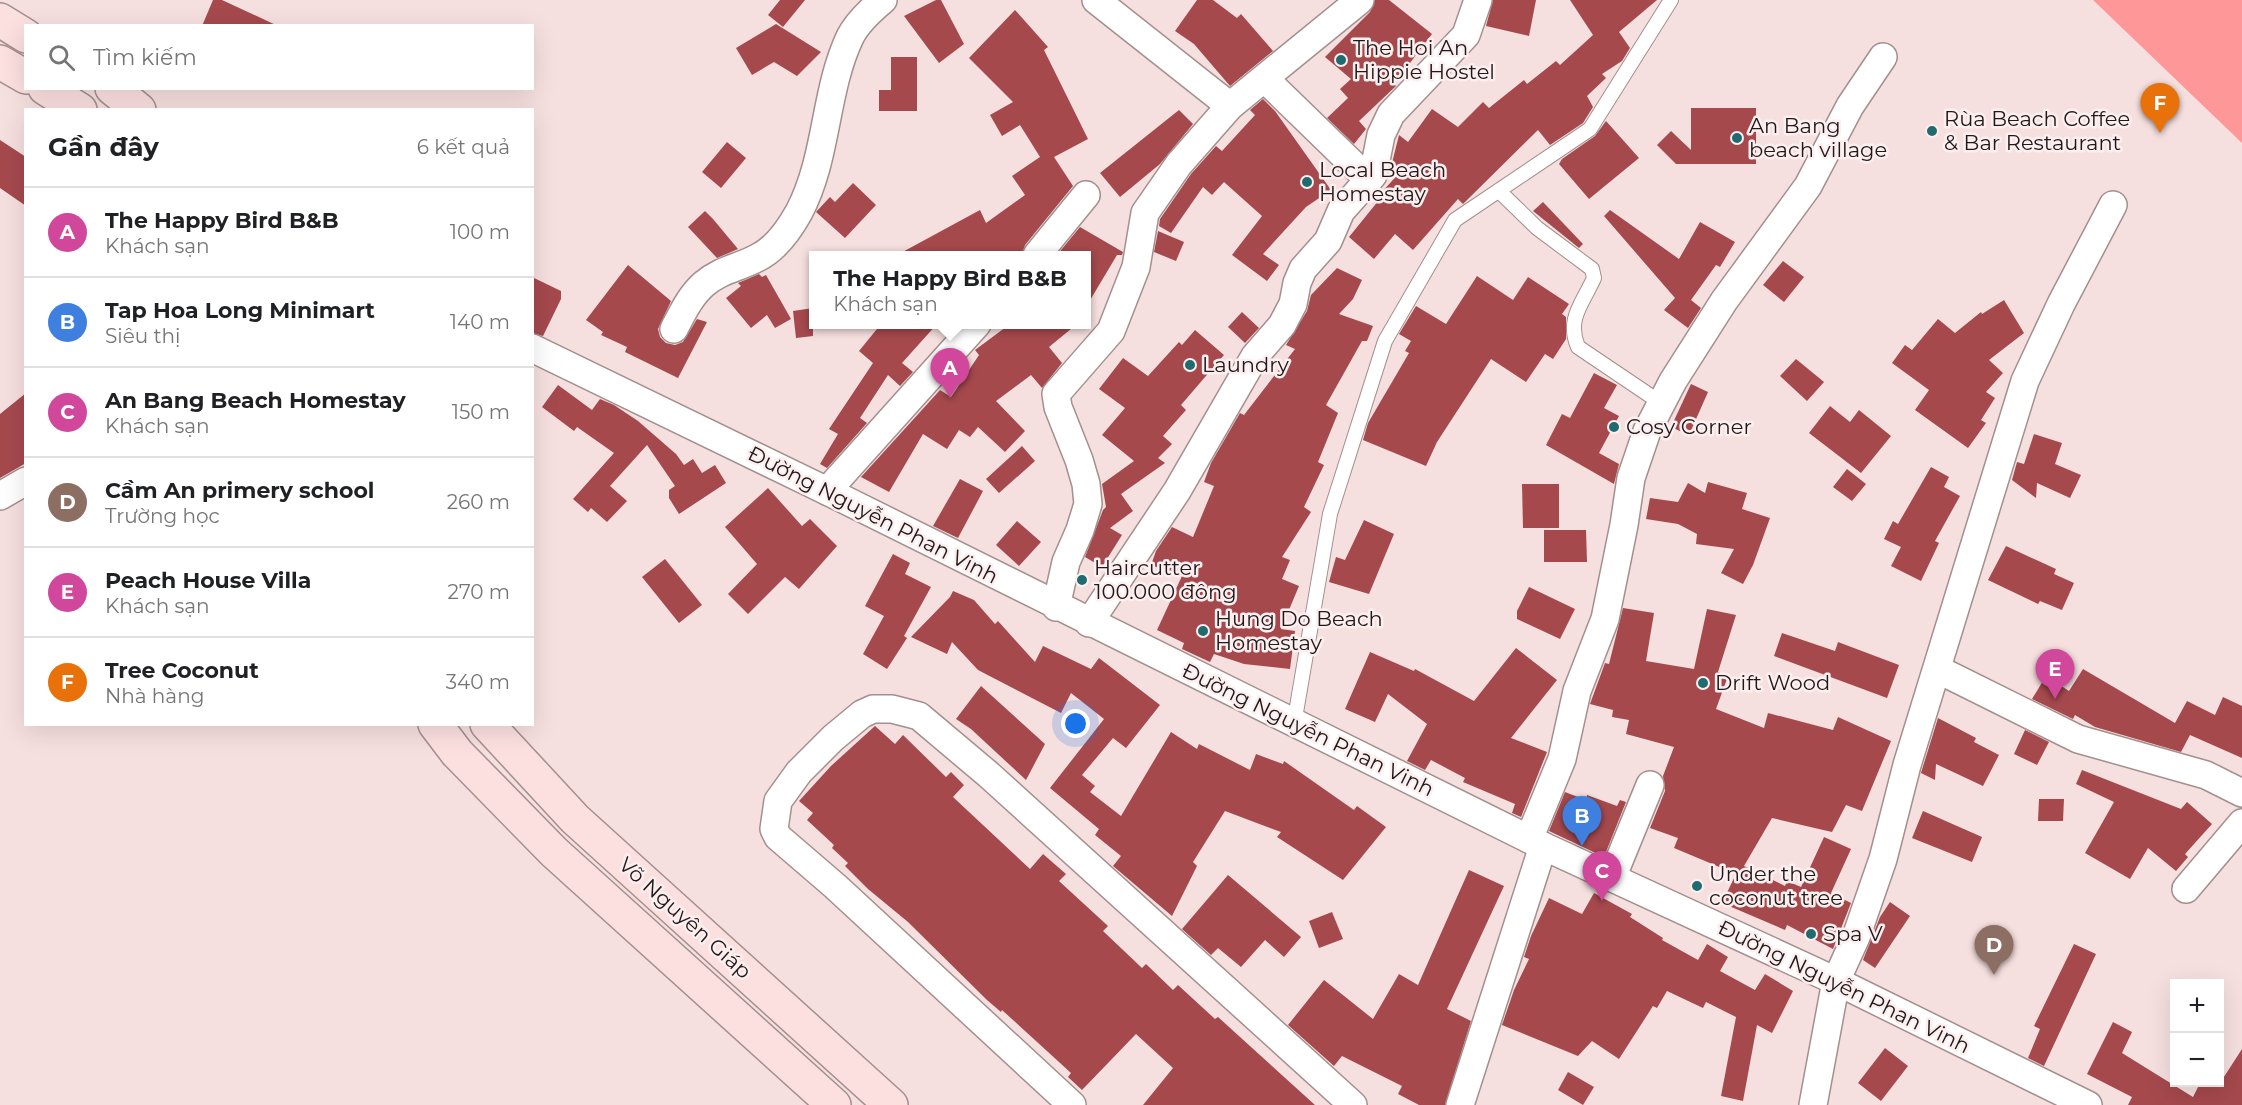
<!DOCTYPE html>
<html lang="vi">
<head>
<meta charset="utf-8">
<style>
	body { margin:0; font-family:Montserrat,sans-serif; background:#f2f2f2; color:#202124 }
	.controls { position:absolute; right:18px; bottom:18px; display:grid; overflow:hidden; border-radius:0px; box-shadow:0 6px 24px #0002 }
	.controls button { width:54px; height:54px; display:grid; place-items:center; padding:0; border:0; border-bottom:2px solid #e0e0e0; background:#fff; color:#202124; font:30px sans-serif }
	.you { position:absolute; left:1076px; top:724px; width:21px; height:21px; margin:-15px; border:4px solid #fff; border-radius:50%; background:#1a73e8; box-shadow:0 0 0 9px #1a73e833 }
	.badge { display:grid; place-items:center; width:39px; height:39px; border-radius:50%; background:#1f6b6f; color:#fff; font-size:20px; font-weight:700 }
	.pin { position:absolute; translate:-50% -50px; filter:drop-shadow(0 2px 3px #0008) }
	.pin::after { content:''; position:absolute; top:32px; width:21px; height:18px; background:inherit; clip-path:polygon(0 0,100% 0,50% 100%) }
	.popup { position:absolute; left:809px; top:251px; width:282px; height:78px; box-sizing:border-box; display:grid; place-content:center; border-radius:0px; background:#fff; filter:drop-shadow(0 2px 4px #0005); font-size:20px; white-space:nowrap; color:#757577 }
	.popup b { font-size:22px; color:#202124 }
	.popup::after { content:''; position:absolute; left:50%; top:100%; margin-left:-12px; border:12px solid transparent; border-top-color:#fff }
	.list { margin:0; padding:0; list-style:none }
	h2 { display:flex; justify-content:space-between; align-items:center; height:78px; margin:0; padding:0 24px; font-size:26px }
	h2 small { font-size:20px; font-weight:400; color:#757577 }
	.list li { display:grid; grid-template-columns:39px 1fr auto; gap:18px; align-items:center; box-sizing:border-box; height:90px; padding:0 24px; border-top:2px solid #e0e0e0 }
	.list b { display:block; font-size:22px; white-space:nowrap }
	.list p { margin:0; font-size:20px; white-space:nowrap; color:#757577 }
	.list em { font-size:20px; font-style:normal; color:#757577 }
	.icon { flex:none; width:33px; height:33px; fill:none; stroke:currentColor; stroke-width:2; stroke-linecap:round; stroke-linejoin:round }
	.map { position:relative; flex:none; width:2242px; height:1105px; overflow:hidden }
	.search { position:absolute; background:#fff; box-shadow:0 6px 24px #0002; left:24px; top:24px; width:510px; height:66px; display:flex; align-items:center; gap:15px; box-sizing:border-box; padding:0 21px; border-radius:0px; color:#757577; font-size:22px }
	.panel { position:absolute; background:#fff; box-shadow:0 6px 24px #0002; left:24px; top:108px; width:510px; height:618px; border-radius:0px }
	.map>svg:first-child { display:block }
	.water { fill:#fd9798 }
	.building { fill:#a5494d }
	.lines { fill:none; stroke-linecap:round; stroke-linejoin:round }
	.lane-casing { stroke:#a38f8e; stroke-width:16 }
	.street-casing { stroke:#a38f8e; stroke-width:30 }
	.secondary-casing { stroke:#a38f8e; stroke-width:36 }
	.lane { stroke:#fff; stroke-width:14 }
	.street { stroke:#fff; stroke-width:27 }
	.secondary { stroke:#fce0e0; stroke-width:33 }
	.poi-dot { fill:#1f6b6f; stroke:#fdefef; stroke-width:2 }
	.labels { text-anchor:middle; stroke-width:5; stroke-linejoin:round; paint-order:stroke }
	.poi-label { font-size:21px; fill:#201919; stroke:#fdefef; text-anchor:start }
	.street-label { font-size:21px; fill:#201919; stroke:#fdefef }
</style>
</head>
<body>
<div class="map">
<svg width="2242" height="1105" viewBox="0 0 2242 1105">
	<rect width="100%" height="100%" fill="#f6e0df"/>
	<polygon class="water" points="2093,0 2242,0 2242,143"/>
	<g class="building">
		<polygon points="213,0 222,0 278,26 202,26"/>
		<polygon points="780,0 805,0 783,27 768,15"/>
		<polygon points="936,0 941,0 964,44 939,63 904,16"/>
		<polygon points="1197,0 1213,0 1237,18 1241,14 1273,51 1230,86 1194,44 1175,31"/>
		<polygon points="1375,0 1389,0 1432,34 1394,84 1396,86 1359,121 1366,129 1354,144 1327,118 1348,98 1340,89 1351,79 1325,57 1370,12"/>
		<polygon points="1493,0 1536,0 1529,36 1486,26"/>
		<polygon points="1570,0 1657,0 1619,32 1630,48 1622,61 1602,74 1606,78 1587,96 1593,107 1583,123 1550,145 1538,130 1463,204 1458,199 1413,250 1395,234 1374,259 1349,237 1383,195 1381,193 1402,170 1392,163 1399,135 1408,142 1432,109 1458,127 1483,102 1489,108 1524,80 1527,84 1556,61 1560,65 1593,35"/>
		<polygon points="1015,10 1048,47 1044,50 1088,139 1054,157 1073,186 1025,245 1022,255 897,255 980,210 986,223 1025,195 1012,176 1040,157 1020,125 1002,136 990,115 1013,102 969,58"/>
		<polygon points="776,24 821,52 797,76 774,62 752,75 736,48"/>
		<polygon points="891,57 917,57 917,111 879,111 879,90 891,90"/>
		<polygon points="1263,99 1275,111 1331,190 1306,207 1263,254 1279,265 1267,281 1232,255 1262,216 1224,182 1212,195 1203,187 1171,233 1159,226 1160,219 1191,174 1216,146 1222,151 1255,115 1250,110"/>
		<polygon points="1691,108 1756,108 1756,164 1676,164 1657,145 1671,131 1691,150"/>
		<polygon points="1179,110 1193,124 1160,164 1120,197 1100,173"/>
		<polygon points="1606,121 1639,158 1589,199 1559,164 1562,159 1595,136"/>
		<polygon points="0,140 26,157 26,206 0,188"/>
		<polygon points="727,142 746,158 721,188 702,172"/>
		<polygon points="853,183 876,205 845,238 816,212 830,197 835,202"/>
		<polygon points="1543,202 1583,244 1579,248 1533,211"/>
		<polygon points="1610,210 1679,259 1700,222 1735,242 1720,267 1716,265 1691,300 1701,308 1688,328 1664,310 1675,298 1604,216"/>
		<polygon points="705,211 713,219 738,249 717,258 688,227"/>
		<polygon points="1080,227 1123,252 1122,255 1117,255 1086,307 1086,255 1057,255"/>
		<polygon points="1158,231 1184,242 1176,261 1154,252"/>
		<polygon points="1783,261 1804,277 1784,302 1763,285"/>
		<polygon points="628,265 671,301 658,329 660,337 666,343 675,345 683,342 697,319 707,322 678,378 625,352 627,347 601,335 603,332 586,320"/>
		<polygon points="1337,268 1362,280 1353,299 1339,314 1373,326 1367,341 1362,341 1326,405 1338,413 1318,462 1324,465 1304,507 1311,512 1282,557 1290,560 1282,579 1299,586 1281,629 1295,631 1290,669 1244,664 1214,654 1210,662 1182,649 1184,643 1157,630 1182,576 1151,565 1156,551 1172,527 1193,537 1214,486 1204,482 1211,463 1240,413 1244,415 1295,349 1286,345 1307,311 1311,295"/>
		<polygon points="759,274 762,277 766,275 791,319 775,328 767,315 751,328 726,298 741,286 738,283"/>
		<polygon points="1477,276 1513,300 1528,277 1569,304 1562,314 1566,317 1566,339 1553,359 1545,354 1526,382 1491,359 1437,442 1426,466 1363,440 1368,423 1409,353 1405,351 1411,341 1399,334 1416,306 1446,324"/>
		<polygon points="532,277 561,291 561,299 543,336 532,333"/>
		<polygon points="2004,300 2024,333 1989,360 2003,373 1986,392 1995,398 1981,420 1986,423 1968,448 1915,410 1929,390 1892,363 1905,345 1912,350 1938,319 1955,333 1981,312 1982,314"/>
		<polygon points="813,308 813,336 796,338 793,311"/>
		<polygon points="1242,312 1259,328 1245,343 1228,327"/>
		<polygon points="881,324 937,324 902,363 913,372 900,386 888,375 860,418 867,423 827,468 820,464 838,434 829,429 873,363 859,351"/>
		<polygon points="1010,324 1077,324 1049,347 1062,363 1042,388 1031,375 996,401 1025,431 1005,452 978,427 970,437 959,430 947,449 923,434 889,492 861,477 940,390 951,397 979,355 975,350"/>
		<polygon points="1195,330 1224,355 1181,405 1186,410 1163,436 1172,444 1158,458 1165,463 1121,494 1133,511 1110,528 1122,535 1102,567 1085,557 1103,510 1106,507 1102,484 1134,461 1102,435 1125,408 1099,389 1123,358 1148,376 1179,342 1182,345"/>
		<polygon points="1796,359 1824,382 1807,401 1780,376"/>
		<polygon points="1594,373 1617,385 1604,408 1619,416 1599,453 1619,464 1614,484 1546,445 1562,414 1570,418"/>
		<polygon points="1691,384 1708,392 1689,435 1671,427"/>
		<polygon points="558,385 592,410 600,399 614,405 638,421 676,454 684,465 693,459 702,473 715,465 726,483 679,514 669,498 669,490 675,486 647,445 610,486 627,501 607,522 591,508 588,512 573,499 614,453 577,427 574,431 542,407"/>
		<polygon points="26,393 26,463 0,478 0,414"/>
		<polygon points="1830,406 1850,422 1859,410 1891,436 1861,473 1809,433"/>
		<polygon points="2034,434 2062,443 2055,464 2081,475 2070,498 2037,483 2036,498 2012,480 2017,462 2024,464"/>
		<polygon points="1022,446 1035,461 999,493 986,479"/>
		<polygon points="1931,467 1949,477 1944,487 1960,496 1935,541 1939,543 1921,581 1891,566 1901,547 1884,539 1893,521 1898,524"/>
		<polygon points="1847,469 1866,484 1852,501 1833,487"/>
		<polygon points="960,479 983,491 958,538 933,526"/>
		<polygon points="1708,482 1747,493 1742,509 1770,518 1753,565 1743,584 1721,573 1734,549 1696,544 1697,534 1678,524 1646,519 1650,498 1678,502 1688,483 1705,493"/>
		<polygon points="1522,484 1559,484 1559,528 1523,528"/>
		<polygon points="768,488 802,526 810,519 837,546 799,589 785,577 748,614 728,594 757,564 725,527"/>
		<polygon points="1364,520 1394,534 1369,594 1329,582 1336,557 1345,560"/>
		<polygon points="1017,521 1041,542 1019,566 996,545"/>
		<polygon points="1544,530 1586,530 1587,562 1544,562"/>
		<polygon points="2006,546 2056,569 2054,574 2074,583 2062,610 2040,601 2038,604 1988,580"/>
		<polygon points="893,554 910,563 905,574 931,587 904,636 907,638 887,669 863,654 884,616 865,606"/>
		<polygon points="665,559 702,605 679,623 642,577"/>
		<polygon points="1529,587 1575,609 1560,639 1517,619 1517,611"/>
		<polygon points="953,591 974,600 995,624 998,621 1035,662 1043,646 1091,669 1099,658 1160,705 1126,748 1113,738 1082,775 1095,786 1090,792 1121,816 1171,732 1197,749 1199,744 1250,770 1256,754 1283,764 1284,761 1354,810 1357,806 1386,827 1343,880 1277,837 1281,832 1225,811 1193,862 1197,866 1172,916 1113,866 1121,856 1095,835 1099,829 1050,788 1104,719 1071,693 1061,713 978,670 952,642 947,654 911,637 950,597"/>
		<polygon points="1623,608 1654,613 1646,661 1694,669 1707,609 1736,615 1718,672 1728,676 1716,709 1764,728 1768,713 1833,730 1838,717 1891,741 1862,811 1846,805 1832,832 1772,818 1744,866 1785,886 1787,881 1801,887 1824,837 1851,849 1831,893 1851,903 1833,949 1787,925 1785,930 1722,903 1736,874 1674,848 1678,838 1650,828 1665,791 1663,776 1674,747 1626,734 1629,720 1612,717 1613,710 1590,704 1605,663 1609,664"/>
		<polygon points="1782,633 1835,651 1838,642 1899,665 1887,698 1774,656"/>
		<polygon points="1516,648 1557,680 1511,738 1547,752 1521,817 1512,813 1515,804 1463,782 1465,778 1431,760 1425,770 1407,761 1427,724 1388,694 1375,722 1345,709 1370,652 1414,671 1415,669 1474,701"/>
		<polygon points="2083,669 2175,723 2187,701 2215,715 2223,697 2242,706 2242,758 2190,735 2181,752 2095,727 2075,715 2073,719 2032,699 2046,676 2069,691"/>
		<polygon points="981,686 1045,744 1026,780 971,729 956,719"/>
		<polygon points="1938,718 1976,738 1974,742 1999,755 1983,786 1936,764 1935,780 1921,773"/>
		<polygon points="875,726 895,744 903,735 946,777 951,772 964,785 953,797 1030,869 1043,854 1066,874 1059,881 1108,926 1103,931 1142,968 1146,964 1173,990 1178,985 1215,1019 1218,1017 1315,1105 1143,1105 1173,1068 1136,1034 1082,1090 1068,1077 1071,1073 1002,1010 1001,1012 987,1000 908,922 868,889 845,866 848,863 832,848 834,845 807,820 813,813 799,801 831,766"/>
		<polygon points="2025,730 2049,742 2037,765 2014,754"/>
		<polygon points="2082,770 2181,809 2187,802 2212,824 2185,854 2188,857 2176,871 2148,848 2130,879 2085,853 2114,802 2076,784"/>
		<polygon points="1565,792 1586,800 1587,795 1617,806 1620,800 1626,802 1604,857 1549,831"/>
		<polygon points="2039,799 2064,799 2063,821 2038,821"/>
		<polygon points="1923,811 1982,837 1972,862 1912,838"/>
		<polygon points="1469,870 1504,886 1447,1009 1471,1021 1445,1105 1419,1105 1398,1094 1402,1086 1342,1056 1334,1066 1288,1025 1324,980 1373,1019 1399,974 1418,985"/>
		<polygon points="1228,875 1301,937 1284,957 1265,940 1241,967 1218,948 1211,955 1182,929"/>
		<polygon points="1594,893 1632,914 1630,917 1663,938 1662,940 1698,960 1707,944 1728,957 1720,971 1755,990 1765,974 1793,991 1772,1033 1757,1025 1743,1101 1721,1096 1736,1017 1706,1002 1703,1008 1667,991 1657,1008 1653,1006 1619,1059 1592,1041 1578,1056 1502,1025 1514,990 1529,959 1524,957 1531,936 1549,898 1582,914"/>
		<polygon points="1890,902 1910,916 1875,968 1863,960 1880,917"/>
		<polygon points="1332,912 1343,939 1319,948 1309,921"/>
		<polygon points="2074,944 2096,954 2044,1066 2028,1058 2040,1029 2034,1026"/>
		<polygon points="2113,1022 2132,1032 2122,1053 2193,1097 2200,1083 2220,1083 2242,1049 2242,1105 2128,1105 2132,1097 2087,1074"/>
		<polygon points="1885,1048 1908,1066 1881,1101 1858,1083"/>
		<polygon points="1568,1072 1594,1087 1583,1105 1558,1090"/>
	</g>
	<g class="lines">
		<defs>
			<g id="lane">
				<path d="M1499,191L1537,228L1592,269L1594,278C1583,303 1566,319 1578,347L1661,403"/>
				<polyline points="1294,724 1330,514 1385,341 1455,220 1590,129 1671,0"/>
			</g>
			<g id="street">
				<polyline points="1096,0 1230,106"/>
				<polyline points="1265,79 1369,180"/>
				<polyline points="1037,255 1086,195"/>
				<path d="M674,329C682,314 690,296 704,284C720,270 738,268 757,258C776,249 789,230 799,212C828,157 824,92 850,37C857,23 871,10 883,0"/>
				<polyline points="532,348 827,491 1543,846 1836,981 2088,1105"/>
				<polyline points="827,491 977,324"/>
				<polyline points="0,496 26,481"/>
				<polyline points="1056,607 1066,562 1080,530 1088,504 1086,484 1079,460 1058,407 1056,394 1111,331 1136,267 1145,213 1179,164 1230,106 1360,0"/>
				<polyline points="1089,623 1177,491 1255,356 1282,325 1293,304 1297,283 1303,269 1328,241 1341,211 1373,175 1381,135 1391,114 1466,35 1478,0"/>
				<polyline points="1937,669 2078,739 2206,775 2242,793"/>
				<polyline points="1529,839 1562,759 1577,691 1605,619 1624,525 1631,478 1647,431 1673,381 1724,301 1808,186 1850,106 1883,57"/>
				<polyline points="1612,878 1650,785"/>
				<polyline points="2186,889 2242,823"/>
				<polyline points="1072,1105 835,886 778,837 774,829 778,801 799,772 833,738 862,714 873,709 892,709 919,716 989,775 1353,1105"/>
				<polyline points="1460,1105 1543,846"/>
				<polyline points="1813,1105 1836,981 1856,937 1883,859 1907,765 2025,381 2061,304 2113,205"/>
			</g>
			<g id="secondary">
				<polyline points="0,20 26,36"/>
				<polyline points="0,62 26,77"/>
				<polyline points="45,88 80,110"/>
				<polyline points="112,88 139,110"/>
				<polyline points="435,724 457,753 554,852 834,1105"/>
				<polyline points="487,724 575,819 891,1105"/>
			</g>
		</defs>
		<use href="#lane" class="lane-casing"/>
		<use href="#street" class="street-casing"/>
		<use href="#secondary" class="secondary-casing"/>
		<use href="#lane" class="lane"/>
		<use href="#street" class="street"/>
		<use href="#secondary" class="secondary"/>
	</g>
	<g class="poi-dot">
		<circle cx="1341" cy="60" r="6"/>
		<circle cx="1932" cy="131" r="6"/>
		<circle cx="1737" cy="138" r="6"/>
		<circle cx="1307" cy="182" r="6"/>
		<circle cx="1190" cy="365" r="6"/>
		<circle cx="1614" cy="427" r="6"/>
		<circle cx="1082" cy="580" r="6"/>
		<circle cx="1203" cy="631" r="6"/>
		<circle cx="1703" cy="683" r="6"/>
		<circle cx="1697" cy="886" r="6"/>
		<circle cx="1811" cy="934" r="6"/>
	</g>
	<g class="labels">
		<g class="poi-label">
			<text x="1353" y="55">The Hoi An<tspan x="1353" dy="24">Hippie Hostel</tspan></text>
			<text x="1944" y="126">Rùa Beach Coffee<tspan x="1944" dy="24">&amp; Bar Restaurant</tspan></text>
			<text x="1749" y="133">An Bang<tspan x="1749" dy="24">beach village</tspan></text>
			<text x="1319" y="177">Local Beach<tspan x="1319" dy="24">Homestay</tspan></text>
			<text x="1202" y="372">Laundry</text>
			<text x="1626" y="434">Cosy Corner</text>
			<text x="1094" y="575">Haircutter<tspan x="1094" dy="24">100.000 đông</tspan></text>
			<text x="1215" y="626">Hung Do Beach<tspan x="1215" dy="24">Homestay</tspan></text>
			<text x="1715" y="690">Drift Wood</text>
			<text x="1709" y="881">Under the<tspan x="1709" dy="24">coconut tree</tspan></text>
			<text x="1823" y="941">Spa V</text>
		</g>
		<g class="street-label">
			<text transform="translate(873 515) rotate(27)" y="7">Đường Nguyễn Phan Vinh</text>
			<text transform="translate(1308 730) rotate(26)" y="7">Đường Nguyễn Phan Vinh</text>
			<text transform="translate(685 918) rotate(42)" y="7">Võ Nguyên Giáp</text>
			<text transform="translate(1844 987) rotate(26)" y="7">Đường Nguyễn Phan Vinh</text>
		</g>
	</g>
</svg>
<div class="controls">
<button>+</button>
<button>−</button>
</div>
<div class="you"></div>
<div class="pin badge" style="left:950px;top:398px;background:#d1479c">A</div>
<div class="popup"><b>The Happy Bird B&amp;B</b>Khách sạn</div>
<div class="pin badge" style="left:1582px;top:846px;background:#3f7fe0">B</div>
<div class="pin badge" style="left:1602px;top:901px;background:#d1479c">C</div>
<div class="pin badge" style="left:1994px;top:975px;background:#8d6e63">D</div>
<div class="pin badge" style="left:2055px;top:699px;background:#d1479c">E</div>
<div class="pin badge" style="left:2160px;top:133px;background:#e8710a">F</div>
<div class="search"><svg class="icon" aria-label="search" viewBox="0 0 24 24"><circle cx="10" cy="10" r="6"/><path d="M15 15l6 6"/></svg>Tìm kiếm</div>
<section class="panel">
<h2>Gần đây<small>6 kết quả</small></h2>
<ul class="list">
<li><span class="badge" style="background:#d1479c">A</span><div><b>The Happy Bird B&amp;B</b><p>Khách sạn</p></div><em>100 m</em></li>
<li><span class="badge" style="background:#3f7fe0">B</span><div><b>Tap Hoa Long Minimart</b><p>Siêu thị</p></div><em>140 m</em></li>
<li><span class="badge" style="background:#d1479c">C</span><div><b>An Bang Beach Homestay</b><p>Khách sạn</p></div><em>150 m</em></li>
<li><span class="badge" style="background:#8d6e63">D</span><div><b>Cầm An primery school</b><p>Trường học</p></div><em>260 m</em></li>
<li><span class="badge" style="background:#d1479c">E</span><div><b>Peach House Villa</b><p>Khách sạn</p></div><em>270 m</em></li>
<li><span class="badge" style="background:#e8710a">F</span><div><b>Tree Coconut</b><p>Nhà hàng</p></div><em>340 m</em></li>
</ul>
</section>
</div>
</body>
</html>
